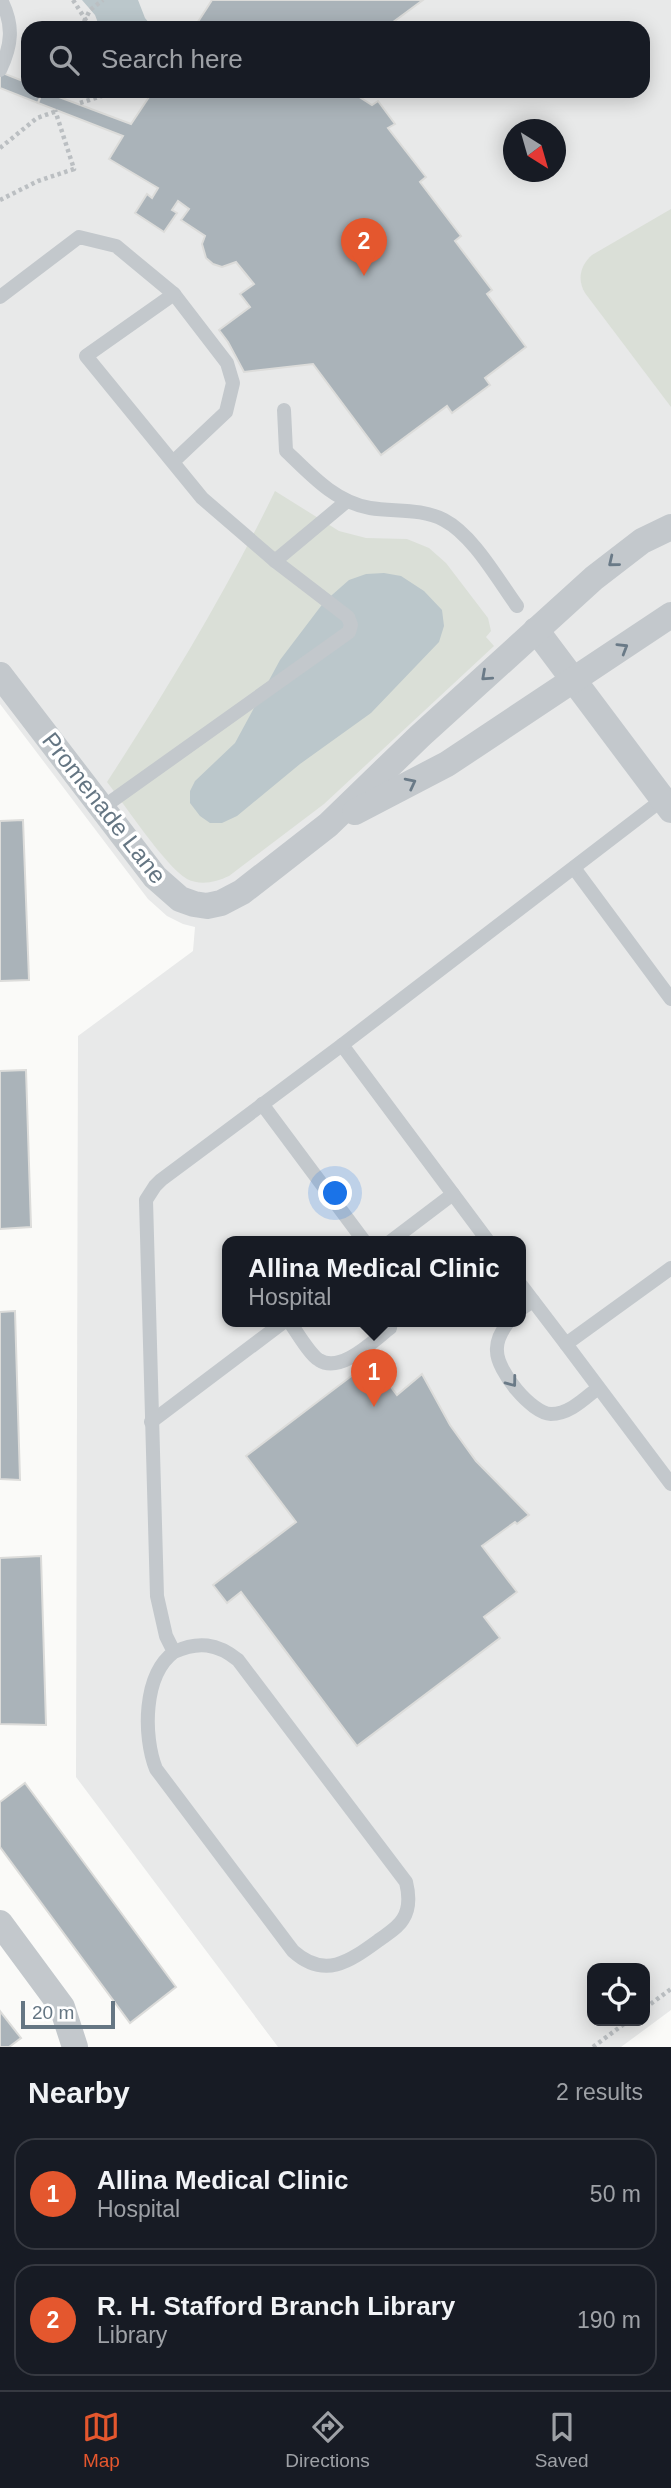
<!DOCTYPE html>
<html lang="en">
<head>
<meta charset="utf-8">
<style>
	body { margin:0; font-family:Helvetica,sans-serif; background:#20242c; color:#f1f3f6 }
	.controls { position:absolute; right:21px; bottom:21px; display:grid; overflow:hidden; border-radius:14px; box-shadow:0 4px 18px #0003 }
	.controls button { width:63px; height:63px; display:grid; place-items:center; padding:0; border:0; border-bottom:2px solid #363941; background:#171b24; color:#f1f3f6; font:35px sans-serif }
	.compass { position:absolute; left:503px; top:119px; width:63px; height:63px; border-radius:50%; background:#171b24; box-shadow:0 4px 18px #0003; rotate:143deg }
	.scale { position:absolute; left:21px; bottom:18px; width:94px; box-sizing:border-box; padding-left:7px; border:4px solid #657683; border-top:0; font-size:19px; line-height:24px; white-space:nowrap; color:#657683; -webkit-text-stroke:5px #fff; paint-order:stroke }
	.you { position:absolute; left:336px; top:1194px; width:24px; height:24px; margin:-18px; border:5px solid #fff; border-radius:50%; background:#1a73e8; box-shadow:0 0 0 10px #1a73e833 }
	.badge { display:grid; place-items:center; width:46px; height:46px; border-radius:50%; background:#e4572e; color:#fff; font-size:23px; font-weight:700 }
	.pin { position:absolute; translate:-50% -58px; filter:drop-shadow(0 2px 4px #0008) }
	.pin::after { content:''; position:absolute; top:37px; width:24px; height:21px; background:inherit; clip-path:polygon(0 0,100% 0,50% 100%) }
	.popup { position:absolute; left:222px; top:1236px; width:304px; height:91px; box-sizing:border-box; display:grid; place-content:center; border-radius:14px; background:#171b24; filter:drop-shadow(0 2px 5px #0005); font-size:23px; white-space:nowrap; color:#9ea1a6 }
	.popup b { font-size:26px; color:#f1f3f6 }
	.popup::after { content:''; position:absolute; left:50%; top:100%; margin-left:-14px; border:14px solid transparent; border-top-color:#171b24 }
	.list { margin:0; padding:0; list-style:none }
	h2 { display:flex; justify-content:space-between; align-items:center; height:91px; margin:0; padding:0 28px; font-size:30px }
	h2 small { font-size:23px; font-weight:400; color:#9ea1a6 }
	.list li { display:grid; grid-template-columns:46px 1fr auto; gap:21px; align-items:center; box-sizing:border-box; height:112px; margin:0 14px 14px; padding:0 14px; border:2px solid #363941; border-radius:21px }
	.list b { display:block; font-size:26px; white-space:nowrap }
	.list p { margin:0; font-size:23px; white-space:nowrap; color:#9ea1a6 }
	.list em { font-size:23px; font-style:normal; color:#9ea1a6 }
	.icon { flex:none; width:38px; height:38px; fill:none; stroke:currentColor; stroke-width:2; stroke-linecap:round; stroke-linejoin:round }
	.map { position:relative; flex:none; width:671px; height:2047px; overflow:hidden }
	.search { position:absolute; background:#171b24; box-shadow:0 4px 18px #0003; left:21px; right:21px; top:21px; height:77px; display:flex; align-items:center; gap:18px; box-sizing:border-box; padding:0 24px; border-radius:21px; color:#9ea1a6; font-size:26px }
	.sheet { height:343px; background:#171b24 }
	nav { display:flex; justify-content:space-around; align-items:center; box-sizing:border-box; height:98px; border-top:2px solid #363941; background:#171b24; font-size:19px; color:#9ea1a6 }
	nav a { display:grid; justify-items:center; gap:4px }
	nav .on { color:#e4572e }
	.map>svg:first-child { display:block }
	.built { fill:#e8e9e9; fill-rule:evenodd }
	.green { fill:#dadfd7 }
	.water { fill:#bbc7cb }
	.building { fill:#aab3b9; stroke:#dcdcda; stroke-width:2 }
	.lines { fill:none; stroke-linecap:round; stroke-linejoin:round }
	.path { stroke:#bbbfc2; stroke-width:4.5; stroke-dasharray:3.5 3.5; stroke-linecap:butt }
	.service { stroke:#c3c8cc; stroke-width:14 }
	.minor { stroke:#c3c8cc; stroke-width:26 }
	.oneway { stroke:#6a7a87 }
	.labels { text-anchor:middle; stroke-width:7; stroke-linejoin:round; paint-order:stroke }
	.street-label { font-size:24px; fill:#657683; stroke:#fff }
</style>
</head>
<body>
<div class="map">
<svg width="671" height="2047" viewBox="0 0 671 2047">
	<rect width="100%" height="100%" fill="#fafaf8"/>
	<path class="built" d="M0,0H671V2010L621,2047H278L76,1777L78,1036L193,951L195,927L183,924L167,916L148,899L0,704ZM28,28H643V91H28ZM514,130H556V172H514ZM227,1241H521V1321H227ZM592,1968H645V2021H592Z"/>
	<g class="green">
		<path d="M671,209V407L585,293C577,279 580,266 592,255Z"/>
		<path d="M275,491L339,531L366,538L407,539L429,548L446,563L488,618L491,631L486,637L494,646L324,804L229,876C216,882 201,886 187,879C165,866 125,805 107,782C168,688 226,592 275,491Z"/>
	</g>
	<g class="water">
		<polygon points="82,0 138,0 145,18 153,28 100,28 95,15"/>
		<polygon points="384,573 401,576 424,591 442,610 444,626 439,642 371,713 300,764 237,816 222,823 210,823 200,816 190,803 190,791 195,781 235,743 280,660 324,602 349,580 366,574"/>
	</g>
	<g class="building">
		<polygon points="212,0 423,0 385,28 362,28 333,24 331,28 194,28"/>
		<polygon points="0,72 28,83 28,91 43,91 38,103 0,88"/>
		<polygon points="43,91 131,124 153,91 350,91 372,105 378,101 395,124 388,128 426,177 420,182 461,236 455,241 492,290 487,294 526,347 485,378 490,385 452,413 447,406 381,455 313,364 244,372 228,342 219,330 250,307 240,294 254,284 236,262 222,267 213,264 206,258 202,244 205,236 181,220 189,209 178,201 172,210 177,213 164,232 135,213 147,194 152,198 158,188 109,159 123,136 38,103"/>
		<polygon points="23,820 29,980 0,981 0,821"/>
		<polygon points="26,1070 31,1227 0,1229 0,1071"/>
		<polygon points="15,1311 20,1480 0,1479 0,1312"/>
		<polygon points="370,1359 397,1395 422,1374 450,1425 476,1461 529,1515 517,1524 515,1522 482,1546 517,1592 484,1617 500,1638 357,1746 241,1592 227,1603 213,1585 296,1522 246,1456 358,1371 359,1367"/>
		<polygon points="41,1556 46,1725 0,1724 0,1558"/>
		<polygon points="25,1783 176,1987 130,2023 0,1847 0,1802"/>
		<polygon points="0,2011 21,2038 9,2047 0,2047"/>
	</g>
	<g class="lines">
		<g class="path">
			<polyline points="73,0 91,28"/>
			<polyline points="81,28 90,10 103,0"/>
			<polyline points="57,95 58,91"/>
			<polyline points="80,103 117,91"/>
			<polyline points="0,148 37,118 57,111"/>
			<polyline points="0,200 38,181 74,169 55,110"/>
			<polyline points="645,2008 671,1989"/>
			<polyline points="593,2047 628,2021"/>
		</g>
		<g class="service">
			<path d="M0,70C12,45 14,25 1,0"/>
			<polyline points="174,294 227,363 233,383 226,412 174,461"/>
			<polyline points="0,297 79,237 116,246 174,294 86,356 202,498 275,561 348,617 351,625 349,632 102,808"/>
			<path d="M284,410L286,451C311,475 335,502 370,508C395,512 421,508 444,520C473,535 498,580 517,606"/>
			<polyline points="275,561 347,501"/>
			<polyline points="574,868 671,999"/>
			<polyline points="342,1045 488,1241"/>
			<polyline points="262,1104 364,1241"/>
			<polyline points="391,1241 453,1194"/>
			<polyline points="521,1285 566,1344 671,1268"/>
			<polyline points="521,1309 533,1301"/>
			<path d="M289,1321C296,1331 310,1355 319,1360C341,1374 373,1341 390,1328L391,1321"/>
			<path d="M509,1321C502,1330 496,1340 497,1351C497,1371 531,1413 551,1414C570,1414 585,1398 598,1388"/>
			<polyline points="566,1344 671,1484"/>
			<polyline points="151,1422 285,1321"/>
			<path d="M174,1652C143,1675 143,1736 156,1769L293,1951C325,1980 350,1961 379,1940C387,1934 398,1928 403,1919C410,1908 409,1894 406,1882L238,1660C217,1643 198,1641 174,1652L166,1636L157,1596L146,1200L155,1186L161,1180L342,1045L667,796"/>
		</g>
		<g class="minor">
			<polyline points="536,630 671,810"/>
			<polyline points="0,675 155,877 180,899 194,904 207,906 221,903 242,892 328,825 420,736 594,578 642,541 671,527"/>
			<polyline points="355,812 447,764 671,615"/>
			<polyline points="0,1923 62,2007 75,2047"/>
		</g>
	</g>
	<defs><path id="oneway-chevron" d="M-2-3.5L2.5 0L-2 3.5" fill="none" stroke-width="1.6" stroke-linecap="round" stroke-linejoin="round" transform="scale(1.75)"/></defs>
	<g class="oneway">
		<use href="#oneway-chevron" transform="translate(613 562) rotate(141)"/>
		<use href="#oneway-chevron" transform="translate(623 648) rotate(-31)"/>
		<use href="#oneway-chevron" transform="translate(486 676) rotate(138)"/>
		<use href="#oneway-chevron" transform="translate(411 783) rotate(-27)"/>
		<use href="#oneway-chevron" transform="translate(512 1382) rotate(53)"/>
	</g>
	<g class="labels">
		<g class="street-label">
			<text transform="translate(104 808) rotate(52)" y="8">Promenade Lane</text>
		</g>
	</g>
</svg>
<div class="controls">
<button><svg class="icon" aria-label="locate" viewBox="0 0 24 24"><circle cx="12" cy="12" r="6"/><path d="M12 2v4M12 18v4M2 12h4M18 12h4"/></svg></button>
</div>
<svg class="compass" viewBox="-18 -18 36 36"><path d="M0-13l5 13h-10z" fill="#e53935"/><path d="M0 13l5-13h-10z" fill="#9ea1a6"/></svg>
<div class="scale">20 m</div>
<div class="you"></div>
<div class="pin badge" style="left:374px;top:1407px">1</div>
<div class="popup"><b>Allina Medical Clinic</b>Hospital</div>
<div class="pin badge" style="left:364px;top:276px">2</div>
<div class="search"><svg class="icon" aria-label="search" viewBox="0 0 24 24"><circle cx="10" cy="10" r="6"/><path d="M15 15l6 6"/></svg>Search here</div>
</div>
<section class="sheet">
<h2>Nearby<small>2 results</small></h2>
<ul class="list">
<li><span class="badge">1</span><div><b>Allina Medical Clinic</b><p>Hospital</p></div><em>50 m</em></li>
<li><span class="badge">2</span><div><b>R. H. Stafford Branch Library</b><p>Library</p></div><em>190 m</em></li>
</ul>
</section>
<nav>
<a class="on"><svg class="icon" aria-label="map" viewBox="0 0 24 24"><path d="M3 6l6-2 6 2 6-2v14l-6 2-6-2-6 2zM9 4v14M15 6v14"/></svg>Map</a>
<a><svg class="icon" aria-label="directions" viewBox="0 0 24 24"><path d="M12 3l9 9-9 9-9-9zM9 14v-3h6M13 9l2 2-2 2"/></svg>Directions</a>
<a><svg class="icon" aria-label="saved" viewBox="0 0 24 24"><path d="M7 4h10v16l-5-4-5 4z"/></svg>Saved</a>
</nav>
</body>
</html>
